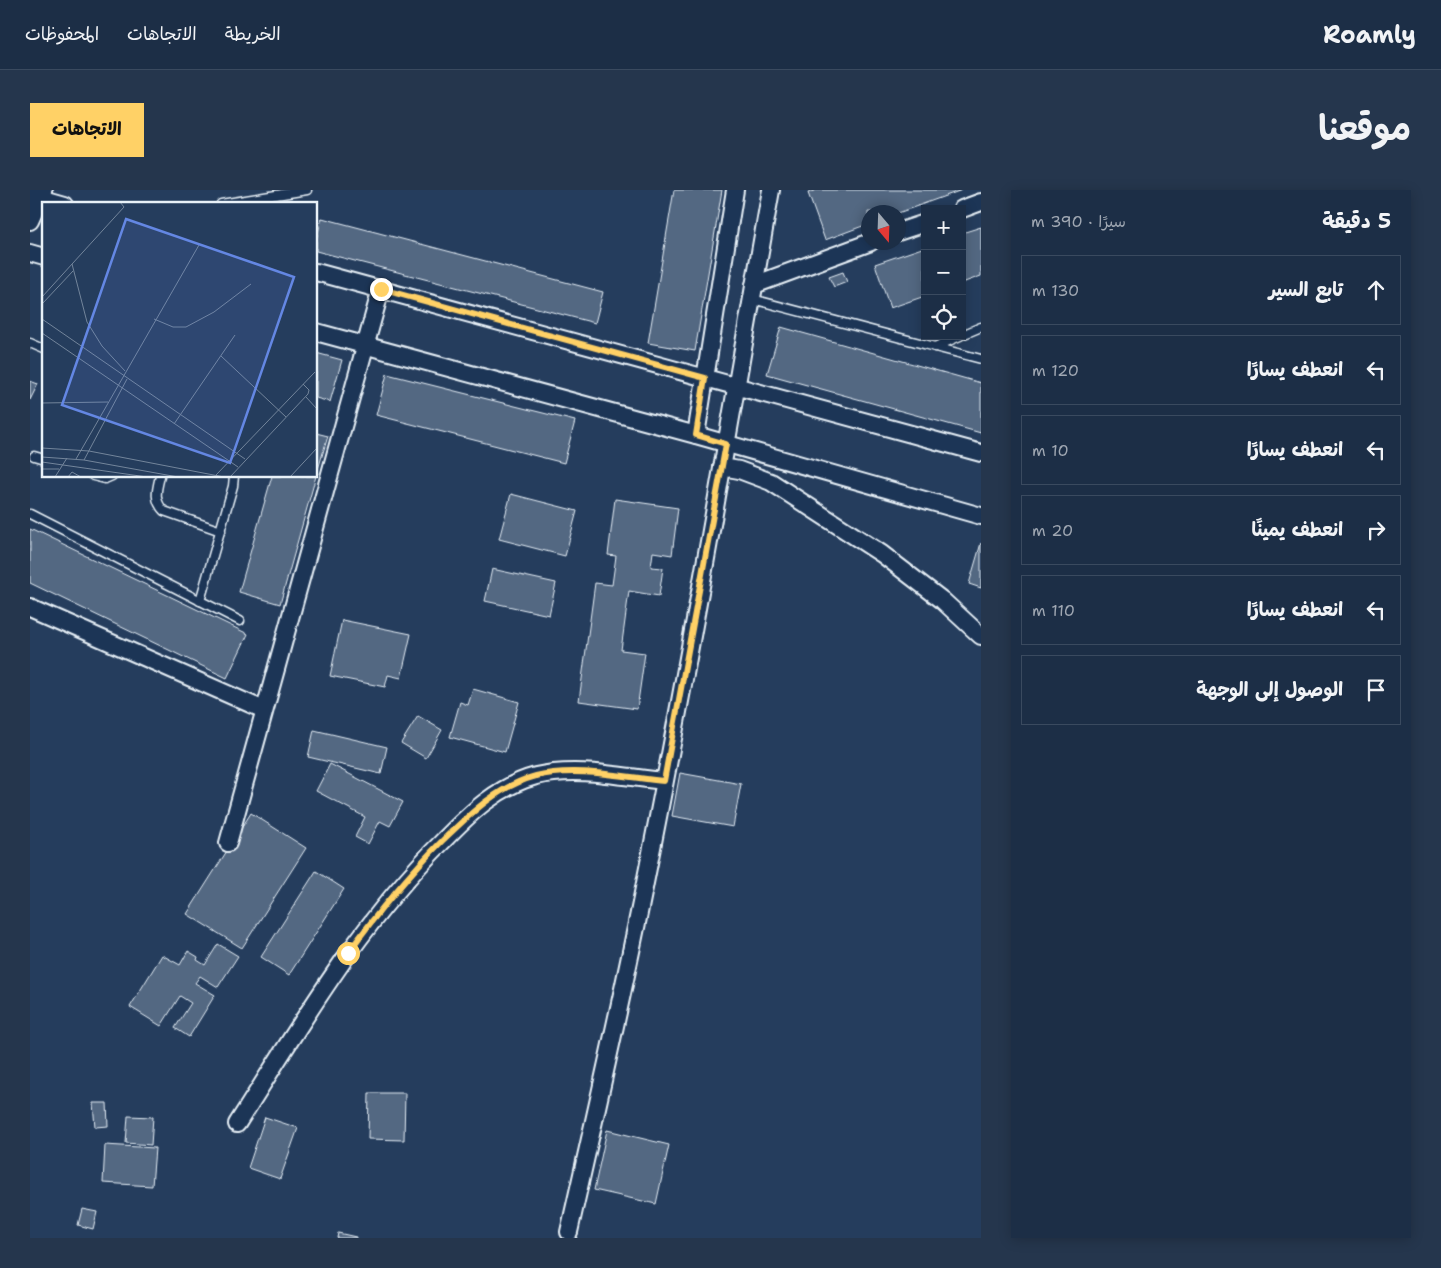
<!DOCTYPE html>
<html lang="ar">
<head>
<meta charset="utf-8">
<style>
	body { margin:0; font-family:"Shantell Sans","Playpen Sans Arabic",sans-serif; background:#25364d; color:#f1f3f6; direction:rtl }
	.controls { position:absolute; right:15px; top:15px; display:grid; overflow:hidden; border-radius:0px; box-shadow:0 2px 12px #0003 }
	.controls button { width:45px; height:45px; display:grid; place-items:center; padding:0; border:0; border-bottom:1px solid #3a4a5f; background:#1c2e46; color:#f1f3f6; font:25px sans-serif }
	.compass { position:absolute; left:831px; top:15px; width:45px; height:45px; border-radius:50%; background:#1c2e46; box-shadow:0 2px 12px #0003; rotate:161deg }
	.stop { position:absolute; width:15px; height:15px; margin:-11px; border:4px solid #ffd166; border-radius:50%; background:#fff }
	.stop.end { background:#ffd166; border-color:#fff; box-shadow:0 1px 5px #0008 }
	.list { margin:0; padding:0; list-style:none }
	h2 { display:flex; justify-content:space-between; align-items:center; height:65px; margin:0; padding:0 20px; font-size:21px }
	h2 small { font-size:16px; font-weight:400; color:#a0a8b3 }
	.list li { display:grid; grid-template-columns:32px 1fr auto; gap:15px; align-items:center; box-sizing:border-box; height:70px; margin:0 10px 10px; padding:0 10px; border:1px solid #3a4a5f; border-radius:0px }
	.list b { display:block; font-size:19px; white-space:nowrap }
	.list em { font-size:16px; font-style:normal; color:#a0a8b3 }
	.icon { flex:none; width:28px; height:28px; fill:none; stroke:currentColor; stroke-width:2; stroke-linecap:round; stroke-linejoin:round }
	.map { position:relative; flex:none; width:951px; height:1048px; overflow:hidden; direction:ltr; border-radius:0px }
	header { display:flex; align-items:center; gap:30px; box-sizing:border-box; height:70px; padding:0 25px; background:#1c2e46; border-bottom:1px solid #3a4a5f }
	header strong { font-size:24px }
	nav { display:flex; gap:28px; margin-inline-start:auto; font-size:18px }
	.intro { display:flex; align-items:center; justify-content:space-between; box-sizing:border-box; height:120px; padding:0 30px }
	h1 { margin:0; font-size:35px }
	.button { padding:12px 22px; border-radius:0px; background:#ffd166; color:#111; font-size:18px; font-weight:700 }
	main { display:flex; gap:30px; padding:0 30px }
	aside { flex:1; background:#1c2e46; border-radius:0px; box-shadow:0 2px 12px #0003 }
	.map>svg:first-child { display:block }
	.building { fill:#536782; stroke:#e8f1f8 }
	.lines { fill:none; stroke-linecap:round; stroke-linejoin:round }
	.service-casing { stroke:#e8f1f8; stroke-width:11 }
	.minor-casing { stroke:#e8f1f8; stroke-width:20 }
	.service { stroke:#1d3557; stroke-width:8 }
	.minor { stroke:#1d3557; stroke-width:16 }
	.route { stroke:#ffd166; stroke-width:6 }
	.inset-road { fill:none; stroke:#73859b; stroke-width:1 }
	.view { fill:#6487e3; fill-opacity:0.15; stroke:#6487e3; stroke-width:2.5 }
	.inset-edge { fill:none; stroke:#e8f1f8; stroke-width:2.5 }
</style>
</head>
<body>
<header>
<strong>Roamly</strong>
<nav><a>الخريطة</a><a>الاتجاهات</a><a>المحفوظات</a></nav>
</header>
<div class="intro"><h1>موقعنا</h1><a class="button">الاتجاهات</a></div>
<main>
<aside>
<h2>5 دقيقة<small>سيرًا · 390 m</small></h2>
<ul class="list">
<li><svg class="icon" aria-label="ahead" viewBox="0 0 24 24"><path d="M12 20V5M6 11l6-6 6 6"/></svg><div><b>تابع السير</b></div><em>130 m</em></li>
<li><svg class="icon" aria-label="left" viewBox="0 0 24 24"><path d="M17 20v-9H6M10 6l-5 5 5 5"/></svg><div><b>انعطف يسارًا</b></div><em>120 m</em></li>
<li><svg class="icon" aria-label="left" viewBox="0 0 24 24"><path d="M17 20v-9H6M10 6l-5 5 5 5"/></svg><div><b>انعطف يسارًا</b></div><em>10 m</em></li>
<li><svg class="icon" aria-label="right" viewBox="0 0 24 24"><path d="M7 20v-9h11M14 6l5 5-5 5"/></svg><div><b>انعطف يمينًا</b></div><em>20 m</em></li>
<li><svg class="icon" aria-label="left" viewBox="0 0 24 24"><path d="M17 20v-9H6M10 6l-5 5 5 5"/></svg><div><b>انعطف يسارًا</b></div><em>110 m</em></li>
<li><svg class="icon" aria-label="arrive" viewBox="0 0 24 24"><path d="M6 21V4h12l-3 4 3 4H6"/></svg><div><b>الوصول إلى الوجهة</b></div></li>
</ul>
</aside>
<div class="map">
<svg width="951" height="1048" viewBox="0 0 951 1048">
	<rect width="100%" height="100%" fill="#253d5d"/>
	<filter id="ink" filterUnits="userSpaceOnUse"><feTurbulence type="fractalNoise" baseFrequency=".02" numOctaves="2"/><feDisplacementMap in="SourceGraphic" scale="10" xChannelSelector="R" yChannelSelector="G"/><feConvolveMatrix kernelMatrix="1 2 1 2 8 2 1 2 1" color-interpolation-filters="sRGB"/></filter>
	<g filter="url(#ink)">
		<g class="building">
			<polygon points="644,0 692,0 665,161 618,153"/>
			<polygon points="786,0 932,0 868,23 838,22 838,34 795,50 778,3"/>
			<polygon points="292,28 573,102 565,133 286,61 286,50"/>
			<polygon points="951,37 951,86 932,93 932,43"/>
			<polygon points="895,57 895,106 860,118 845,74"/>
			<polygon points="813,82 817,92 804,97 799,87"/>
			<polygon points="751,137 951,193 951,243 737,184"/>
			<polygon points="286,163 312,170 300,212 286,208"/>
			<polygon points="357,184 545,231 534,273 346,225"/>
			<polygon points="0,191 8,194 0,210"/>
			<polygon points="286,243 298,246 286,286"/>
			<polygon points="242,286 286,286 250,414 209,402"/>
			<polygon points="481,304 547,321 535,366 469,349"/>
			<polygon points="585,309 648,318 642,365 623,362 621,377 633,378 629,406 599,401 591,460 615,463 607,519 549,511 565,393 582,395 586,366 578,365"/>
			<polygon points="0,339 218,444 197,488 0,393"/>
			<polygon points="951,353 951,398 939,394"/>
			<polygon points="462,379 526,393 519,425 455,411"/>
			<polygon points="312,430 381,444 371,488 358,485 355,497 300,486"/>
			<polygon points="443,499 489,512 475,562 420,547 430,512 438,515"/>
			<polygon points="388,526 412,540 396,568 371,553"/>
			<polygon points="284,540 357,557 351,584 278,567"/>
			<polygon points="300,574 373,612 360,636 350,631 338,654 325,647 335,627 286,601"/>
			<polygon points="650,583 711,594 703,637 642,626"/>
			<polygon points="221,623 276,658 212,758 157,724"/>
			<polygon points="286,681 314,699 259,785 231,767"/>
			<polygon points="188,754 208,766 188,797 170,786 165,793 185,805 159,847 145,838 161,813 150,806 131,836 100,817 132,765 150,775 158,761 168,767 167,770 175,775"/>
			<polygon points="339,903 375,903 374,950 338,949"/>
			<polygon points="63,913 77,913 78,936 65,937"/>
			<polygon points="98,926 123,927 121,955 96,953"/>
			<polygon points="235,927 268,938 250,989 218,978"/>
			<polygon points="577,940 639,955 626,1014 564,1000"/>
			<polygon points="75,955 125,958 122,996 73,993"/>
			<polygon points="52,1019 67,1022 63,1039 48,1035"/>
			<polygon points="308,1043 326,1047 326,1048 307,1048"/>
		</g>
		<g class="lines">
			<defs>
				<g id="service">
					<polyline points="191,14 277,0"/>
					<polyline points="722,109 951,169"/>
					<polyline points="932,145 951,137"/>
					<polyline points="0,153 14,159"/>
					<polyline points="905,157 930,146"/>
					<polyline points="4,266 14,269"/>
					<polyline points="63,286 75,289 82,286"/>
					<path d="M130,286C127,299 123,310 134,321L191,341"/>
					<polyline points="0,324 210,431"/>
					<polyline points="170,411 203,296 204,286"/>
				</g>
				<g id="minor">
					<polyline points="0,4 35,14"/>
					<polyline points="932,19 951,12"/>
					<polyline points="0,31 14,0"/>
					<polyline points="868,42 895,33"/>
					<polyline points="0,63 14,67"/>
					<polyline points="286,82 951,263"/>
					<polyline points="724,95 841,52"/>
					<polyline points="286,142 666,245 951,326"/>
					<polyline points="666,245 705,0"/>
					<polyline points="692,277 709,280 741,292 852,364 912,410 951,446"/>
					<polyline points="0,417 234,520"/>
					<polyline points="198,653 351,99"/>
					<path d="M207,934C271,834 328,735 414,650C440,623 468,596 506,586C547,576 593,587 634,591"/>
					<path d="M539,1042C565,926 592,810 615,693C661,463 700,231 741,0"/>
				</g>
			</defs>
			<use href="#service" class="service-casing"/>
			<use href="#minor" class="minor-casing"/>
			<use href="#service" class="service"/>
			<use href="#minor" class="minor"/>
		</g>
	</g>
	<g class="lines" filter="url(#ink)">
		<path class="route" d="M318,763C347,723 378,685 413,650C440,624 468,596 506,586C545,576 594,587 634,591L696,254L666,245L675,188L351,99"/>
	</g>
	<g transform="translate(12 12)">
		<rect width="275" height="275" fill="#253d5d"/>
		<path class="inset-road" d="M30,62L45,120L60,144L83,169M0,95L82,5L78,0M0,102L31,69M0,117L203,257M112,117L131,125H144L172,110L209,82M0,131L196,265M179,154L244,215M264,195L275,207M0,201L66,200M132,222L193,133M0,246L47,249L182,275M0,255L42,258L136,275M34,257L157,43M42,258L85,177M0,260L105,275M0,267H17M174,273L273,170M13,275L25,256M26,275L30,270L39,275M188,275L266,192L267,188L261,182M248,275L275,246"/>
		<path class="view" d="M84,17L252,75L188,261L20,203Z"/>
		<rect width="275" height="275" class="inset-edge"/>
	</g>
</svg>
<div class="controls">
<button>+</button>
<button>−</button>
<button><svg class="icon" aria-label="locate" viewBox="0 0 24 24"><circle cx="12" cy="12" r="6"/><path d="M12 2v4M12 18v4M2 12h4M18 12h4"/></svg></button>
</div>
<svg class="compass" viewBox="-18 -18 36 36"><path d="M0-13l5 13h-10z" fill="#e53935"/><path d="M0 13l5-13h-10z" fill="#a0a8b3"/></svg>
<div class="stop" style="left:318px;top:763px"></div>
<div class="stop end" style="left:351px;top:99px"></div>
</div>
</main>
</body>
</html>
